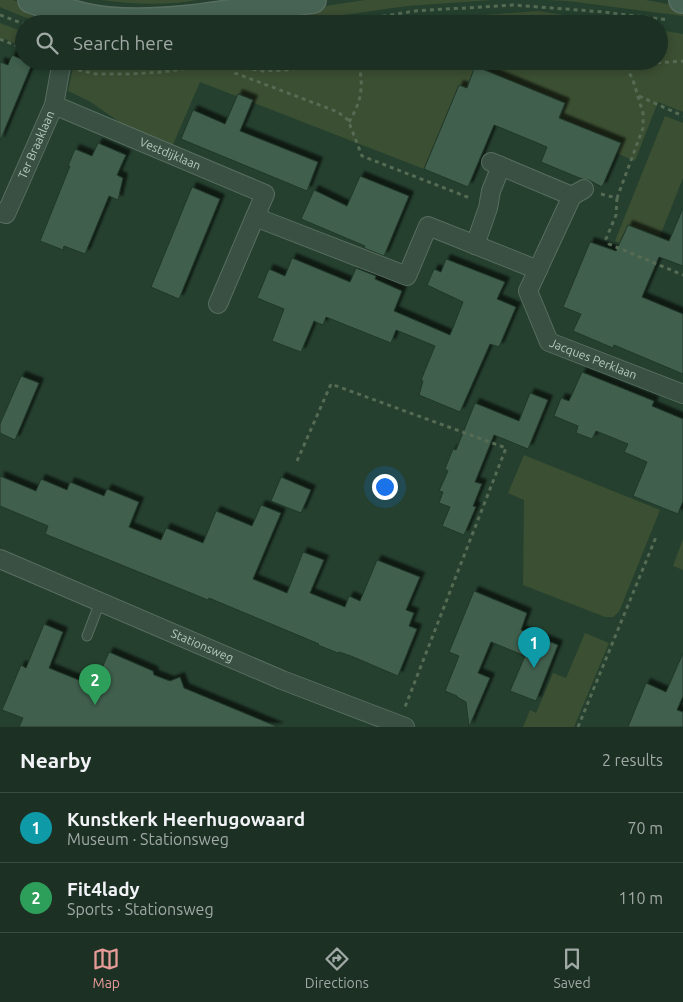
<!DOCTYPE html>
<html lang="en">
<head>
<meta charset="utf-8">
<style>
	body { margin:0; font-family:Ubuntu,sans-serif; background:#25382b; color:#f1f3f6 }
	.you { position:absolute; left:384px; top:486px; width:18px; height:18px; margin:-12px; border:4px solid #fff; border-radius:50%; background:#1a73e8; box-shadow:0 0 0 8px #1a73e833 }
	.badge { display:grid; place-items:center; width:32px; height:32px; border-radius:50%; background:#e69b98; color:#fff; font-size:16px; font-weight:700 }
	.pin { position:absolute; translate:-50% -41px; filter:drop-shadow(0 1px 2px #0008) }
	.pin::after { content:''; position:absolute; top:26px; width:18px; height:15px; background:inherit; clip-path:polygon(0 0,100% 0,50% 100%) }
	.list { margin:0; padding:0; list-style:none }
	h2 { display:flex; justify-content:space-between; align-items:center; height:65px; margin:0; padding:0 20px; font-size:21px }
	h2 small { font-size:16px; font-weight:400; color:#a0a9a6 }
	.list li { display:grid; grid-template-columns:32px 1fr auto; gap:15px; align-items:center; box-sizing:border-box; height:70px; padding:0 20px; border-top:1px solid #3a4b41 }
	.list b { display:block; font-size:19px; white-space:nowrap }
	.list p { margin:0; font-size:16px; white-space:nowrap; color:#a0a9a6 }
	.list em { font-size:16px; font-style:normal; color:#a0a9a6 }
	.icon { flex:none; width:28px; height:28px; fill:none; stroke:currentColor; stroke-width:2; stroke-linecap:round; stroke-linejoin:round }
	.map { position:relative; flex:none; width:683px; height:727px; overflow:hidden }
	.search { position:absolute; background:#1c3023; box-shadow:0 2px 8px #0003; left:15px; right:15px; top:15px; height:55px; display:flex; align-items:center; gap:12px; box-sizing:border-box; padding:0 18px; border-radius:28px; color:#a0a9a6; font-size:19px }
	.sheet { height:205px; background:#1c3023 }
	nav { display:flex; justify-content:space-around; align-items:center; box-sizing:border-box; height:70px; border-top:1px solid #3a4b41; background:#1c3023; font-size:14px; color:#a0a9a6 }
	nav a { display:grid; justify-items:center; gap:2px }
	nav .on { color:#e69b98 }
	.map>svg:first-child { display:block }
	.green { fill:#3b4f32 }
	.building { fill:#415f4d; stroke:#203729; filter:url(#shadow) }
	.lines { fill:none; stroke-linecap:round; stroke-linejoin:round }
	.lane-casing { stroke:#576d60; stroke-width:11 }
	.street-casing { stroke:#576d60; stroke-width:20 }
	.secondary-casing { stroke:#576d60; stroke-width:28 }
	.path { stroke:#556b54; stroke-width:3; stroke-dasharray:4 4; stroke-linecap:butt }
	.lane { stroke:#395042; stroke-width:9 }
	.street { stroke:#395042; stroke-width:18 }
	.secondary { stroke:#476353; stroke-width:25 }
	.labels { text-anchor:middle; stroke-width:5; stroke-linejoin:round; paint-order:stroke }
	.street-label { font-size:12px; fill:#b6cabe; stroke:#1e3527 }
</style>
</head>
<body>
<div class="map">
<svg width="683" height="727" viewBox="0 0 683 727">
	<defs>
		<filter id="shadow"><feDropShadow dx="4.5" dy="-4.5" stdDeviation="1" flood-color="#0009"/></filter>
	</defs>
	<rect width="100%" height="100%" fill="#25402f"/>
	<g class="green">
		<polygon points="0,0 13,0 40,11 91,24 41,24 0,7"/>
		<path d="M101,0H197C166,6 132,4 101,0Z"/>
		<polygon points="365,0 492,0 407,6 280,24 207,24"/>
		<polygon points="544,0 646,0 683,7 683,16 568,1"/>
		<polygon points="538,11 623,24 382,24 416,20"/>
		<polygon points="0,23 24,32 24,47 0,37"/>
		<polygon points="659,30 683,34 683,112 658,102 635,161 616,153 620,143 559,118 565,103 476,66 467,88 459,85 424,169 200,82 171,149 134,132 89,101 68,91 73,68 72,61 659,61"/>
		<polygon points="665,116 683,123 683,178 652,256 615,241"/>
		<polygon points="524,455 660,510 619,612 613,617 605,617 523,585 524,500 508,493"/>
		<polygon points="683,539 683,570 673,566"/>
		<polygon points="585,633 609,643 574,727 523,727 530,710 536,713 553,673 566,678"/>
	</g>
	<g class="building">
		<polygon points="12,55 32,64 0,141 0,62 8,65"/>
		<polygon points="475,66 565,103 559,118 621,143 602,187 589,180 582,179 541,162 547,147 494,125 468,187 424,169 459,85 467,88"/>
		<polygon points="238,94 253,100 240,131 318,162 307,191 181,139 193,110 225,124"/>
		<polygon points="98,143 126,155 117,175 123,178 118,200 109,196 85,254 64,246 63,250 40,241 70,166 68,166 75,149 92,156"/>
		<polygon points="360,176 409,196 384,256 364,248 365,246 301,219 314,190 347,206"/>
		<polygon points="192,187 220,199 179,299 151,287"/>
		<polygon points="683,208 683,266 659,257 642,297 683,314 683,374 614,345 613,348 573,331 581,314 563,307 590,242 616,251 628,225 669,241"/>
		<polygon points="292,258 350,282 356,268 376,276 375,279 402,291 394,311 450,335 463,302 427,285 434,269 441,272 446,259 505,282 497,299 516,307 499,347 490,344 460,412 419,395 423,381 421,380 435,346 396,330 391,343 326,317 323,325 314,321 301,352 272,341 284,309 257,298 269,269 285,276"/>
		<polygon points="582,372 654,401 652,406 683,419 683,501 678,514 633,496 647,462 624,452 628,444 596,431 592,439 576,433 578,426 554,416 561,398 569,401"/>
		<polygon points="21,376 39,383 15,440 0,433 0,424"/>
		<polygon points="530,393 548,400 528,449 494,435 475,482 482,484 473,506 476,507 464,535 442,526 450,507 439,503 443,492 439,491 448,471 445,469 453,449 456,450 475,403 519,421"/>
		<polygon points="0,476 36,491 41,479 67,490 70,482 104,496 107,489 139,502 129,527 161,540 166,528 203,543 216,511 252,526 261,505 281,513 253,579 287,593 303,552 324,560 310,593 345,607 349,596 360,601 377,560 420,577 406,610 414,613 409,626 417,629 398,676 351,656 339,652 338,653 318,645 319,644 209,598 208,600 45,534 48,526 0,506"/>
		<polygon points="281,477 311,490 301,513 271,501"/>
		<polygon points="474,591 527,613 521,630 558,645 536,701 510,691 525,656 491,642 478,673 490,678 469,727 466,702 457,697 457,696 445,691 459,656 449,652"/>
		<polygon points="44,624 63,632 49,668 86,683 87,681 95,684 109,652 153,671 154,675 170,681 180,677 184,688 278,727 19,727 23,718 2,710 21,665 26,668"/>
		<polygon points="683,653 683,696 677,710 683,712 683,727 628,727 646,683 666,692"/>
	</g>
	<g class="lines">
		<defs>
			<polyline id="lane" points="87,636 100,602"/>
			<g id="street">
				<path id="s1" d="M54,105L265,194L255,217L407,276L428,226L538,270"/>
				<polyline points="491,162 572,196"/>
				<path id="s2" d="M584,189L572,196L528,291L549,342L683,394"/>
				<path id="s3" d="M0,212L6,214L54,105L61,66"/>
				<polyline points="475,245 488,208 491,191 501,166"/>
				<polyline points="218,304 255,217"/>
				<path id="s4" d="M0,559L282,680L405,727"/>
			</g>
			<g id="secondary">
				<path d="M31,0C56,8 82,18 108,20C177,26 245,9 313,0"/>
				<polyline points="682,0 683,0"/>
			</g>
		</defs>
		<use href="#lane" class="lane-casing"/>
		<use href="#street" class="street-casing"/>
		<use href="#secondary" class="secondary-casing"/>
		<g class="path">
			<polyline points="0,15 24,24"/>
			<polyline points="335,24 415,11 513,5 604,12 669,20"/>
			<polyline points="0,39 24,49"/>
			<polyline points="625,65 683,61"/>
			<polyline points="230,66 235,73 338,112 348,120 362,156 470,198"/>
			<polyline points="78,70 96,74 129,74 163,72 214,64 263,71 287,70 340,61"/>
			<polyline points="639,96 683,116"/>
			<path d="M349,122C362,100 364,86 358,61"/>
			<polyline points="601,194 617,198 643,128 643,113 633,80 625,65 618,61"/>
			<polyline points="617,198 616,215 606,239 609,244 683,275"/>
			<polyline points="297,461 331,384 506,448 405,707"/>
			<polyline points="578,727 656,537"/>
		</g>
		<use href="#lane" class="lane"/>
		<use href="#street" class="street"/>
		<use href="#secondary" class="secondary"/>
	</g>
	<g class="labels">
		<g class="street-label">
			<text dy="4" stroke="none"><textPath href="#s3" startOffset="82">Ter Braaklaan</textPath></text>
			<text dy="4" stroke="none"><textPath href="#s1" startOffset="126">Vestdijklaan</textPath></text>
			<text dy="4" stroke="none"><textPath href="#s2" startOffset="221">Jacques Perklaan</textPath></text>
			<text dy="4" stroke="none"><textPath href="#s4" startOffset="220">Stationsweg</textPath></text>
		</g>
	</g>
</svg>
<div class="you"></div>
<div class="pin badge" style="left:534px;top:668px;background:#0f9aa8">1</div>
<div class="pin badge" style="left:95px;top:705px;background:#2e9e5b">2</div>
<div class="search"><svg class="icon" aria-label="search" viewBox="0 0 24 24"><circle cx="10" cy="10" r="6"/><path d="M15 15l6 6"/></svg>Search here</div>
</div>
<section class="sheet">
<h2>Nearby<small>2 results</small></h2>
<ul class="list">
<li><span class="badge" style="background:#0f9aa8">1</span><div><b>Kunstkerk Heerhugowaard</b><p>Museum · Stationsweg</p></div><em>70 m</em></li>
<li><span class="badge" style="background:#2e9e5b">2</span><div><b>Fit4lady</b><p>Sports · Stationsweg</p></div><em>110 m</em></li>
</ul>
</section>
<nav>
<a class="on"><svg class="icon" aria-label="map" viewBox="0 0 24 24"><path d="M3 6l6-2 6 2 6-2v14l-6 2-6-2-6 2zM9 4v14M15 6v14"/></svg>Map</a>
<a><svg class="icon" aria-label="directions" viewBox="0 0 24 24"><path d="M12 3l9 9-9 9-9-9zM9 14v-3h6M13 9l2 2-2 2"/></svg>Directions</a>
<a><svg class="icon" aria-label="saved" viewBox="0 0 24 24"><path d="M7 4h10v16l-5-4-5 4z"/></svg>Saved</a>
</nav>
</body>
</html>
